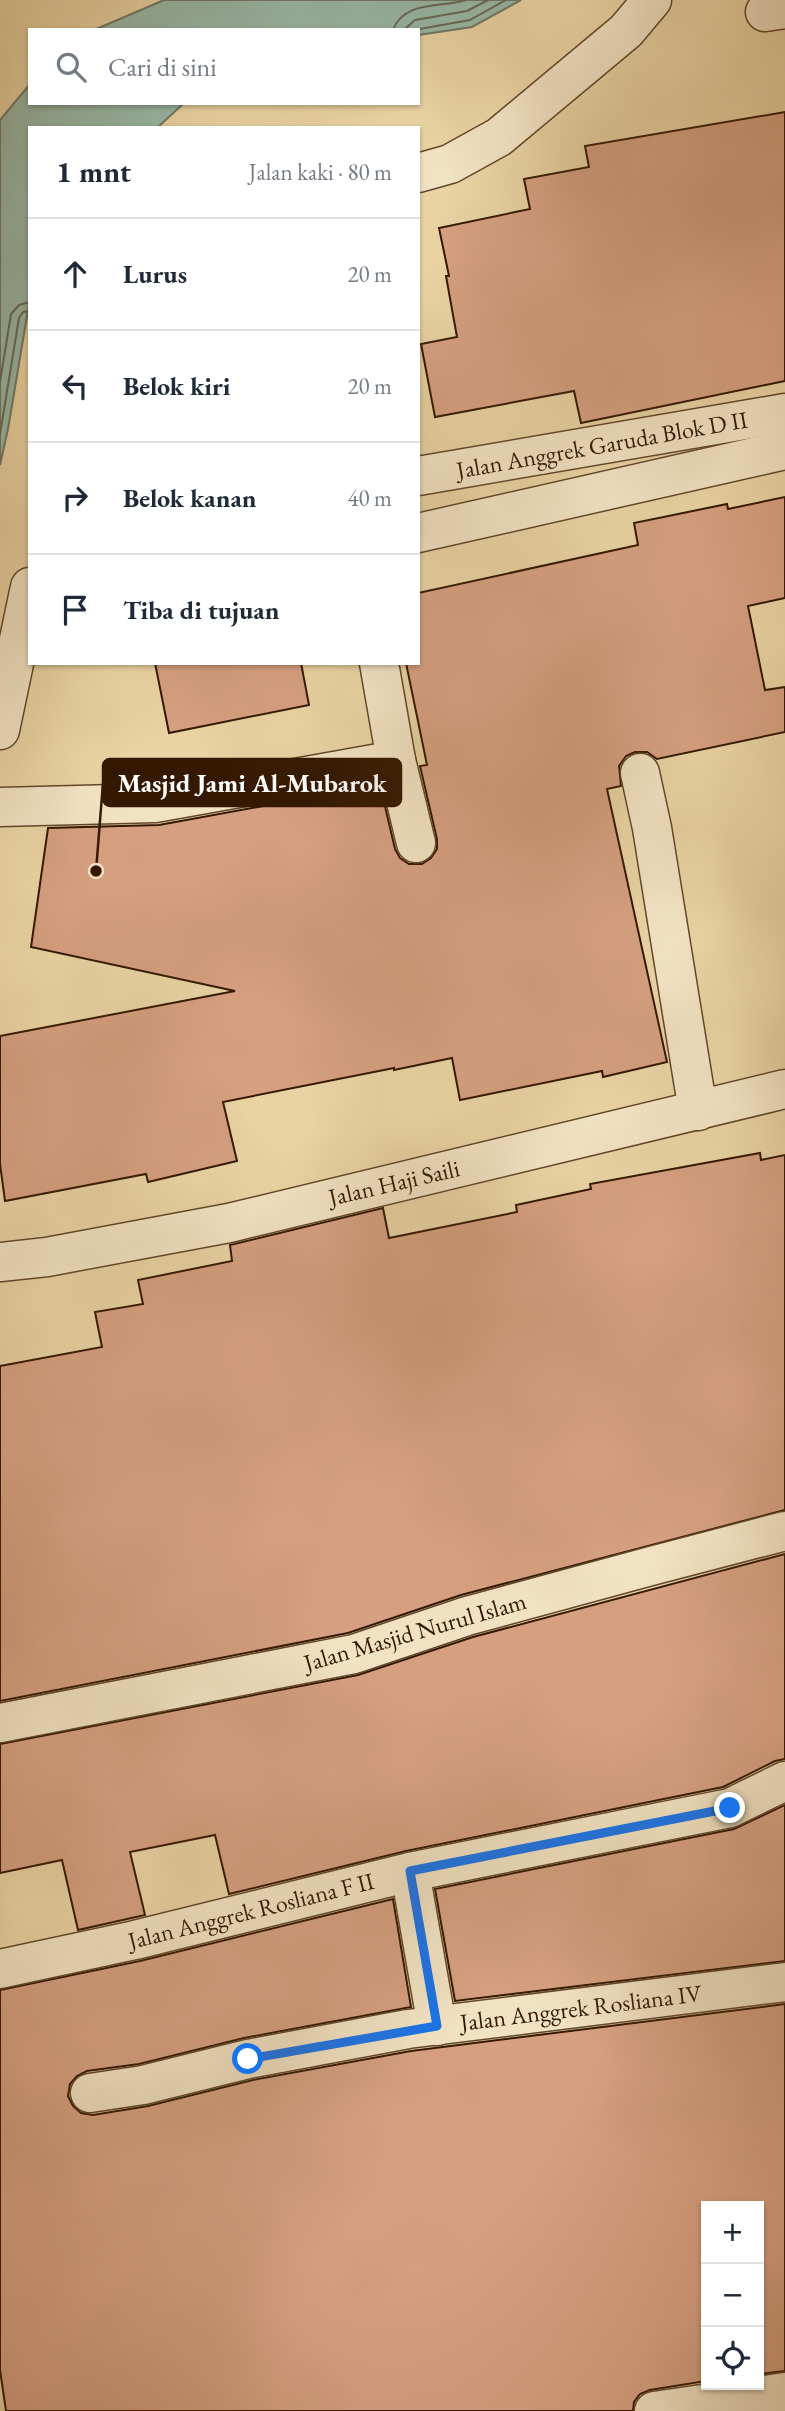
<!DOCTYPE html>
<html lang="id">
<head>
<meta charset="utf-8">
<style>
	body { margin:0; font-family:"EB Garamond",serif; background:#f6f6f7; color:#1f2937 }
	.controls { position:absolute; right:21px; bottom:21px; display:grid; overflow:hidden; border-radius:0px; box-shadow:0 2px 5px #0004 }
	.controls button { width:63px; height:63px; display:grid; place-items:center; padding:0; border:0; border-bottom:2px solid #e0e1e3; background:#fff; color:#1f2937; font:35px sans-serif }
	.stop { position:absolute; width:21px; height:21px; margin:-16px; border:5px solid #1a73e8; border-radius:50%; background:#fff }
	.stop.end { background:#1a73e8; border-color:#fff; box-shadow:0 2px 7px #0008 }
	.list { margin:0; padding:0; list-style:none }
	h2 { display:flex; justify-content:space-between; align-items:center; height:91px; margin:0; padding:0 28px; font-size:30px }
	h2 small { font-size:23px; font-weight:400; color:#747a83 }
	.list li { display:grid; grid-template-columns:46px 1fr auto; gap:21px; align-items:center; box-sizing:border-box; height:112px; padding:0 28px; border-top:2px solid #e0e1e3 }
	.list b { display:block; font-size:26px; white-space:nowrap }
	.list em { font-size:23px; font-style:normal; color:#747a83 }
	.icon { flex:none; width:38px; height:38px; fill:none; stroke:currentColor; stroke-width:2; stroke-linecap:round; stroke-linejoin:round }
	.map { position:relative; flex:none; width:785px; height:2411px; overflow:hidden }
	.search { position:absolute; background:#fff; box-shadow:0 2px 5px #0004; left:28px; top:28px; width:392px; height:77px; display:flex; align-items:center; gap:18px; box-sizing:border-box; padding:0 24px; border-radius:0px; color:#747a83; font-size:26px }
	.panel { position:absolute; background:#fff; box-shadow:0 2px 5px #0004; left:28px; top:126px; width:392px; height:539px; border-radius:0px }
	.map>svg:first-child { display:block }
	.water { fill:#97b8a7; stroke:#707865; stroke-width:2 }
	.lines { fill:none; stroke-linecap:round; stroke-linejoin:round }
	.shore { stroke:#666854; stroke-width:2 }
	.building { fill:#d59f80; stroke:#351802; stroke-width:2 }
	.minor-casing { stroke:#62472a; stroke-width:41 }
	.tertiary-casing { stroke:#62472a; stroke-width:41 }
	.minor { stroke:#f1e2c3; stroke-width:38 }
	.tertiary { stroke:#f1e2c3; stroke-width:38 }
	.route { stroke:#1a73e8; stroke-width:9 }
	.labels { text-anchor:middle; stroke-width:6; stroke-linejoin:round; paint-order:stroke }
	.street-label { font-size:24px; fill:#351802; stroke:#f1e2c3 }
	.leader { fill:none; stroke:#351802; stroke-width:2.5 }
	.callout-dot { fill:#351802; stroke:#f1e2c3; stroke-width:2.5 }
	.callout { fill:#351802; stroke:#351802; stroke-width:2.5 }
	.callout-label { font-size:26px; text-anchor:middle; font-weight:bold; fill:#fff }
</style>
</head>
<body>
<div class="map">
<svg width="785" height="2411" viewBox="0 0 785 2411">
	<rect width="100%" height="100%" fill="#e9d3a3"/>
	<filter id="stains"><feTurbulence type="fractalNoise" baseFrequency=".00286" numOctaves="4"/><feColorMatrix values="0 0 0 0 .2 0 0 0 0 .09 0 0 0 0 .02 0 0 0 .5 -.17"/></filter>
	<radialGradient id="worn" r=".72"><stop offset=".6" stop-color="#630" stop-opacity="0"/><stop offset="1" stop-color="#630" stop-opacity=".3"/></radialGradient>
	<g class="water">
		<polygon points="164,0 521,0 472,27 418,35 418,30 94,30"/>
		<polygon points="30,84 30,103 184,103 157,128 30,128 30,298 8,429 0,465 0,120"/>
	</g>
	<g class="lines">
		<g class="shore">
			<path d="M393,30C404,0 442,8 466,0"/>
			<polyline points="404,30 415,20 467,11 488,0"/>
			<polyline points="414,30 470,20 506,0"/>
			<polyline points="0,382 11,314 19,305 30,302"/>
			<polyline points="0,434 19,318 23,312 30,311"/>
		</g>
	</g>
	<g class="building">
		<polygon points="785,112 785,381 581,423 574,391 435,417 421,344 457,337 446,276 449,276 439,228 530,209 524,179 589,167 585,146"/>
		<polygon points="785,497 785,598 748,606 765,690 785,687 785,732 657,759 647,752 635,752 626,756 619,766 621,786 607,789 667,1062 603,1077 602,1071 460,1100 452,1058 394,1070 394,1068 223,1102 237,1161 148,1182 146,1174 5,1201 0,1164 0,1036 235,991 31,947 48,828 159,825 318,796 353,792 353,790 380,785 395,849 400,858 409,864 422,864 431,858 437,849 437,839 420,766 427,765 406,663 418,663 418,593 638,545 634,523 727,504 728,509"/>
		<polygon points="155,663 301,663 309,705 169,733"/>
		<polygon points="760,1153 761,1160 785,1155 785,1510 461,1595 348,1633 0,1701 0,1366 102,1347 95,1312 143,1304 138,1280 232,1261 230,1245 383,1208 389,1238 517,1212 516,1205 591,1189 590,1184"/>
		<polygon points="785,1554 785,1759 775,1761 723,1787 406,1851 229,1894 215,1835 130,1852 145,1915 78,1930 62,1860 0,1873 0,1744 358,1675 473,1637"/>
		<polygon points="785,1805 785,1961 455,2001 435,1889 734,1829"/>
		<polygon points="393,1899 411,2007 244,2038 139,2064 87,2071 77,2076 70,2084 68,2096 73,2106 81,2113 93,2115 148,2106 253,2080 411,2051 785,2004 785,2371 759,2374 759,2206 706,2206 706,2381 650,2390 640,2394 634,2402 633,2411 6,2411 0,2370 0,1990 140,1961"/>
	</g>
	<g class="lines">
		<defs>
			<g id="minor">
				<polyline points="765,12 785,9"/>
				<polyline points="418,476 785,413"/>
				<polyline points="418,533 785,450"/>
				<polyline points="379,663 396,760 416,843"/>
				<polyline points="640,773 652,828 698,1111"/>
				<polyline points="0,807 155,803 396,760"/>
				<polyline points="0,1262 47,1257 229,1223 785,1089"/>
				<polyline points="0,1723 354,1654 467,1616 651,1566 785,1531"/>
				<polyline points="410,1872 437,2026"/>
				<polyline points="0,1969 135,1940 410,1872 730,1808 785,1781"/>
				<polyline points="90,2093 143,2085 248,2059 408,2029 785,1982"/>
				<polyline points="654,2411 785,2392"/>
			</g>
			<g id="tertiary">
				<polyline points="418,173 450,164 499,137 626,31 652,0"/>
				<polyline points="0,730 30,587"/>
			</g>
		</defs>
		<use href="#minor" class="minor-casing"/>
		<use href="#tertiary" class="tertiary-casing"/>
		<use href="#minor" class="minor"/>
		<use href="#tertiary" class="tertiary"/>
	</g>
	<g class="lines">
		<polyline class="route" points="248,2059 437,2026 410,1871 730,1808"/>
	</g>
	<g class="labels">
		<g class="street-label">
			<text transform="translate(602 445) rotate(-10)" y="8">Jalan Anggrek Garuda Blok D II</text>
			<text transform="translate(394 1183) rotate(-13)" y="8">Jalan Haji Saili</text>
			<text transform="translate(415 1632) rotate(-16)" y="8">Jalan Masjid Nurul Islam</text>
			<text transform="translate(251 1911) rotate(-14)" y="8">Jalan Anggrek Rosliana F II</text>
			<text transform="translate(581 2008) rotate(-7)" y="8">Jalan Anggrek Rosliana IV</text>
		</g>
	</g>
	<path class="leader" d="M96 871L103 783"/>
	<circle class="callout-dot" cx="96" cy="871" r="7"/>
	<rect class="callout" x="103" y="759" width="298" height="47" rx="7"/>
	<g class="callout-label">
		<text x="252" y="792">Masjid Jami Al-Mubarok</text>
	</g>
	<rect width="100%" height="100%" filter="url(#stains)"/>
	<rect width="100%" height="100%" fill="url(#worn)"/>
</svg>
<div class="controls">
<button>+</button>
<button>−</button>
<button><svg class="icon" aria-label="locate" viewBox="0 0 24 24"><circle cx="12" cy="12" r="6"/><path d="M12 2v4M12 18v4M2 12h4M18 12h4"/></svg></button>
</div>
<div class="stop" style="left:248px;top:2059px"></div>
<div class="stop end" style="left:730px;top:1808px"></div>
<div class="search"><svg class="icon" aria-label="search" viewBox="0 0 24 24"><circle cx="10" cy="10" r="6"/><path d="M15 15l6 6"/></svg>Cari di sini</div>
<section class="panel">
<h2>1 mnt<small>Jalan kaki · 80 m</small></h2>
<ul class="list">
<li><svg class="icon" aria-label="ahead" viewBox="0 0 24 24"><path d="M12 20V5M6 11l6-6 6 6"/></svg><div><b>Lurus</b></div><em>20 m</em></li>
<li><svg class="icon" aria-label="left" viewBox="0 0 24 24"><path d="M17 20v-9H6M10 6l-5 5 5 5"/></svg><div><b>Belok kiri</b></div><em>20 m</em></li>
<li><svg class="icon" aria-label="right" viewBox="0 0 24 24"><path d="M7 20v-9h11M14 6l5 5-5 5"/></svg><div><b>Belok kanan</b></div><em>40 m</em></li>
<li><svg class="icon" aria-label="arrive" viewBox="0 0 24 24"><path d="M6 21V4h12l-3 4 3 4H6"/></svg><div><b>Tiba di tujuan</b></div></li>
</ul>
</section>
</div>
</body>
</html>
